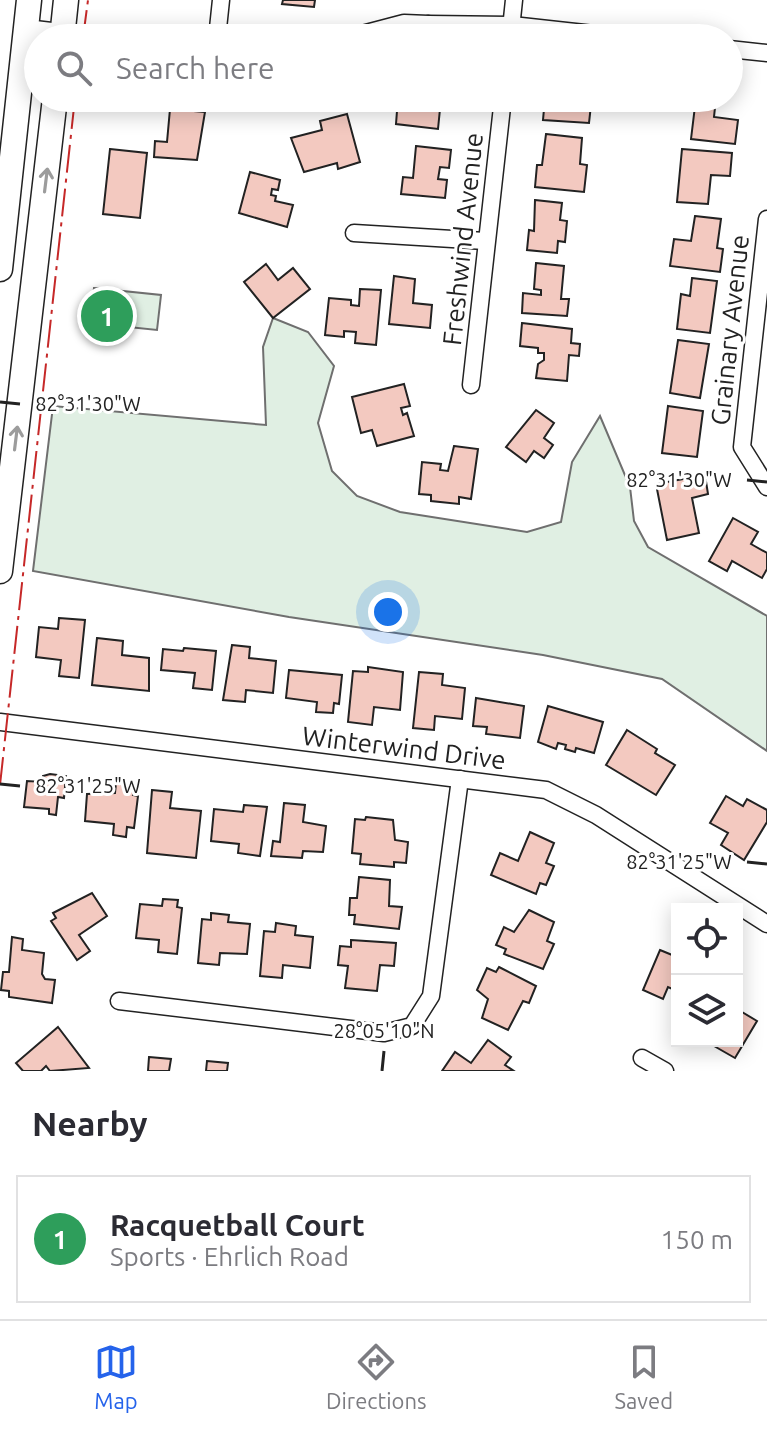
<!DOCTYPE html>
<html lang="en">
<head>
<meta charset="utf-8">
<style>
	body { margin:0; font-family:Ubuntu,sans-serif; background:#f2f2f3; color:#2b2b33 }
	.controls { position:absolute; right:24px; bottom:24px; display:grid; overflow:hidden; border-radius:0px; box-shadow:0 4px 20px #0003 }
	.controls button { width:72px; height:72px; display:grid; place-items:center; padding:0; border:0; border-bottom:2px solid #e1e1e2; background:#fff; color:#2b2b33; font:40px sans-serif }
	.you { position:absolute; left:388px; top:612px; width:28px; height:28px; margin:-20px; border:6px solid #fff; border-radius:50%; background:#1a73e8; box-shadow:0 0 0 12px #1a73e833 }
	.badge { display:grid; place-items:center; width:52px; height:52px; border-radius:50%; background:#2563eb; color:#fff; font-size:26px; font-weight:700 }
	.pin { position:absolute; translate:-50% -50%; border:4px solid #fff; box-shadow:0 2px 8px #0006 }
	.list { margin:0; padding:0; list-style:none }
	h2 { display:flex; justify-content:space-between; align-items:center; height:104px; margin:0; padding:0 32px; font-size:34px }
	h2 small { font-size:26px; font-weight:400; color:#7c7c81 }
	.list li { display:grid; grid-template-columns:52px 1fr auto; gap:24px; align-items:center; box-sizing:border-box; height:128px; margin:0 16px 16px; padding:0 16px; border:2px solid #e1e1e2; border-radius:0px }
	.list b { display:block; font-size:30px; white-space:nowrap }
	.list p { margin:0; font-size:26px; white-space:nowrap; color:#7c7c81 }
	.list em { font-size:26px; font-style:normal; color:#7c7c81 }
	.icon { flex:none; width:44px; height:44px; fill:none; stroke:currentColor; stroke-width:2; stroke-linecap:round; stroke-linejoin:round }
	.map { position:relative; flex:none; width:767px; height:1071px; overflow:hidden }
	.search { position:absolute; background:#fff; box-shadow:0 4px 20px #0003; left:24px; right:24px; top:24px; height:88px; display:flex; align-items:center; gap:20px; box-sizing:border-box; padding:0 28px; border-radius:44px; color:#7c7c81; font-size:30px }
	.sheet { height:248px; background:#fff }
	nav { display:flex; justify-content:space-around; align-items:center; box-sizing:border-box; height:112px; border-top:2px solid #e1e1e2; background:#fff; font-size:22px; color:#7c7c81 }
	nav a { display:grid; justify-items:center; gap:4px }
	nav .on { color:#2563eb }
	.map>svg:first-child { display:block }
	.green { fill:#e0efe3; stroke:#6f6f6f; stroke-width:2 }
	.building { fill:#f3c9c0; stroke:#222; stroke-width:2 }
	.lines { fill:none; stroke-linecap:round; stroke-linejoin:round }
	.minor-casing { stroke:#222; stroke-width:19 }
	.secondary-casing { stroke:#222; stroke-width:27 }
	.minor { stroke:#fff; stroke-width:16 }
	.secondary { stroke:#fff; stroke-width:24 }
	.power { stroke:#c62828; stroke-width:2; stroke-dasharray:28 6 4 6; stroke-linecap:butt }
	.oneway { stroke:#9c9c9c }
	.ticks { fill:none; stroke:#222; stroke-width:3 }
	.labels { text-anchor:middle; stroke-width:6; stroke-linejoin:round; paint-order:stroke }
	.street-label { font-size:26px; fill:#222; stroke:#fff }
	.ticks-label { font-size:20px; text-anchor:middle; fill:#222; stroke:#fff; stroke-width:6; stroke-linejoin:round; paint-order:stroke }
</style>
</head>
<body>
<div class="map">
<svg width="767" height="1071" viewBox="0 0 767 1071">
	<rect width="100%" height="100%" fill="#fff"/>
	<g class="green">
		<polygon points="94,288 161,295 157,330 90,323"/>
		<polygon points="273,318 308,332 334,366 318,423 332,471 357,496 400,512 527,532 561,522 572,462 600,416 630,487 634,521 648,547 767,616 767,751 662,679 543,655 289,617 33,571 53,406 266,425 263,347"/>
	</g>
	<g class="building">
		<polygon points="283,0 315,0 314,7 282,4"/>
		<polygon points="398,98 461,98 460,102 442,100 441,104 435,104 434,109 440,109 438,129 396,124"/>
		<polygon points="545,98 599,98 598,106 591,105 589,123 543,120"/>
		<polygon points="696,98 716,98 714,117 738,120 735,144 691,139"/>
		<polygon points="170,109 205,112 197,160 154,157 155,141 167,142"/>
		<polygon points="347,114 360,162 338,169 337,163 304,172 291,138 322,130 320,121"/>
		<polygon points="546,134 582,138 580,164 587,165 584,192 535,187 537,165 542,165"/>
		<polygon points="416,146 451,150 449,168 440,167 438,179 447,180 445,198 401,194 403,177 413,178"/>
		<polygon points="110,149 147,153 140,218 103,214"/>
		<polygon points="682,149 732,153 730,176 711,175 708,204 677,202"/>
		<polygon points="250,172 280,180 278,190 272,189 271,195 276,196 275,201 293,205 287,227 239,213"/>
		<polygon points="535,200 562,203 560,220 567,221 565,242 558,241 557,253 527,250 529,230 534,231"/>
		<polygon points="695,216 721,219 717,248 723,249 720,272 670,266 674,239 691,241"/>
		<polygon points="536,263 564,266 561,299 569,299 567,316 522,313 523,293 541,295 541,290 534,289"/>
		<polygon points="266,264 278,280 293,268 310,289 273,318 244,282"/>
		<polygon points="394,276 415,279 413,303 432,305 430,328 389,324"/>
		<polygon points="692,278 717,281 710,333 677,329 681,294 690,296"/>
		<polygon points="360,289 381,290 376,345 355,343 356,332 344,331 344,337 325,335 329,298 351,300 351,305 359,306"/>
		<polygon points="522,323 572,329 571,343 580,344 579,356 569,355 567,381 536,378 538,364 544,360 544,353 538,353 538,348 520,346"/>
		<polygon points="678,340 709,344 700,398 670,393"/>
		<polygon points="404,384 410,406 401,408 403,415 407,413 414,436 377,446 372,430 361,433 352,397"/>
		<polygon points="668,406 703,411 697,457 662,453"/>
		<polygon points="536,410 554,423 544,438 553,445 544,458 534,451 526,462 506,447"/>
		<polygon points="454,446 478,449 471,499 459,497 459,504 431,501 431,495 419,494 422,462 441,464 440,470 448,471"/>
		<polygon points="705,475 708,494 692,498 699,533 667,540 656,484"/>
		<polygon points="733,518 758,532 751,544 767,553 767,569 762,578 732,561 727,571 709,561"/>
		<polygon points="59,618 85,620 79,678 59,676 61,660 36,657 39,627 58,629"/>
		<polygon points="97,638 123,641 122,655 149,658 149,691 92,685"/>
		<polygon points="232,645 250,647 249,658 276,661 273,693 246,690 245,702 223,700"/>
		<polygon points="184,648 216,651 212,690 193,688 195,673 161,670 163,649 183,651"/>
		<polygon points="368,667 403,672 400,710 374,707 372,725 348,722 353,671 368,672"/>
		<polygon points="289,670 342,675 339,704 334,703 333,713 316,712 317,702 286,698"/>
		<polygon points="419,672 443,674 442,685 465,688 462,719 435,716 434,730 413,728"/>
		<polygon points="476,698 524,706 520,738 486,734 487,727 473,726"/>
		<polygon points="548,706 603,722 594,753 576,748 575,752 565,749 566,745 558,743 556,749 538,742"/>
		<polygon points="627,730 657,749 655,753 675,765 656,795 606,765"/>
		<polygon points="50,774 66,776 64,798 58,797 56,815 49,814 49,809 24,807 27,781 43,782 43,776"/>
		<polygon points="116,783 135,785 133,795 138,796 134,828 127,827 126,837 113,835 114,824 85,821 87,794 115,793"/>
		<polygon points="152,790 172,792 170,808 201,811 196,858 147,853"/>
		<polygon points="726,796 743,806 747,799 767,810 767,822 744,860 721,845 728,833 710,823"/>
		<polygon points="284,803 305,805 303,822 326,826 323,852 303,851 302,858 271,856 273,841 280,842"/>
		<polygon points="244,805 267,807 260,856 238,853 239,844 211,841 214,809 243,812"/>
		<polygon points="366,817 393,820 395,840 408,842 406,863 394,862 394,867 360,864 361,854 352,853 355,819 365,820"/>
		<polygon points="530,832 554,843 546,863 554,866 546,885 540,883 536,894 491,875 500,853 518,861"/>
		<polygon points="359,877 390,880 389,906 402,907 399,929 354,924 355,915 349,915 350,898 357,898"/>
		<polygon points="92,893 107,916 79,935 90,951 77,960 51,921 56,918 53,913"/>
		<polygon points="163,899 178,900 177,907 182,908 177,954 158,952 159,940 136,938 140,904 162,906"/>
		<polygon points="529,910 554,922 547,941 554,944 543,969 504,954 506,949 496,945 504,927 514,932"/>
		<polygon points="211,913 229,915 228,922 250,924 247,954 220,953 219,965 198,963 202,919 211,920"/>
		<polygon points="276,923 296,926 295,935 313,937 310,968 283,965 282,978 260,976 264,931 275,932"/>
		<polygon points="12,937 23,939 22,950 44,953 42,974 45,979 55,980 52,1003 9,997 9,991 1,990 3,972 9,972"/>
		<polygon points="351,940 396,943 394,966 380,965 377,991 345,988 348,966 338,965 340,946 351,947"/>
		<polygon points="660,950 677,957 677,991 668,987 663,999 643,990"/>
		<polygon points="499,967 536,986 529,1003 523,1001 508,1030 482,1018 488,999 477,990 487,968 496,972"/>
		<polygon points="737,1009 757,1021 735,1058 714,1046 717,1041 737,1041"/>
		<polygon points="58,1027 89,1068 50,1071 46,1066 41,1071 23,1071 16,1063"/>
		<polygon points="488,1040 511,1057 505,1065 514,1071 442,1071 455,1052 471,1063"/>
		<polygon points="149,1057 171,1059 169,1071 148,1071"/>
		<polygon points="207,1061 228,1063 227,1071 206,1071"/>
	</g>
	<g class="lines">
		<defs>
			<g id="minor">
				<polyline points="428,24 512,25 630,38"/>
				<polyline points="26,28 111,38"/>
				<polyline points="217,38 221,0"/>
				<polyline points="347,38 404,23 428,24 389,38"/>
				<polyline points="510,38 514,0"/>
				<polyline points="729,49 767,53"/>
				<polyline points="767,219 742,447 767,487"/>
				<polyline points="354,233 485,241"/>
				<polyline points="471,385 503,98"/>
				<polyline points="0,722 546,790 596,815 767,924"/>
				<polyline points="119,1001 384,1033 412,1026 431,996 460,779"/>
				<polyline points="642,1058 665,1071"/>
			</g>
			<g id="secondary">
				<polyline points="62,38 66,0"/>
				<polyline points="0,269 29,0"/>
				<polyline points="0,571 55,98"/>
			</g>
		</defs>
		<use href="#minor" class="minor-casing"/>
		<use href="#secondary" class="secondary-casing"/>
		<use href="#minor" class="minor"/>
		<use href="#secondary" class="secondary"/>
		<g class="power">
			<polyline points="83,38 88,0"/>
			<polyline points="0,785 75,98"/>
		</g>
	</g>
	<defs><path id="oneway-shaft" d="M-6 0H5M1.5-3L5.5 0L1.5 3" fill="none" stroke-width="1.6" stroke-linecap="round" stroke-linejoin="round" transform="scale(2)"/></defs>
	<g class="oneway">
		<use href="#oneway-shaft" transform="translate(46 180) rotate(-83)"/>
		<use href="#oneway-shaft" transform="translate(16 438) rotate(-83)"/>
	</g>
	<path class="ticks" d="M0,402L20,404M747,480L767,482M0,784L20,786M747,862L767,864M382,1071L384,1051"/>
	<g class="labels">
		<g class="street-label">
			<text transform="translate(463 239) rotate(-84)" y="9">Freshwind Avenue</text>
			<text transform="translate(730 330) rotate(-84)" y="9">Grainary Avenue</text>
			<text transform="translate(404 748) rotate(7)" y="9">Winterwind Drive</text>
		</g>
	</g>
	<g class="ticks-label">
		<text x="88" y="411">82°31'30"W</text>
		<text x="679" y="487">82°31'30"W</text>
		<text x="88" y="793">82°31'25"W</text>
		<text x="679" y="869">82°31'25"W</text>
		<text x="384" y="1038">28°05'10"N</text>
	</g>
</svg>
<div class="controls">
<button><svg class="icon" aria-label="locate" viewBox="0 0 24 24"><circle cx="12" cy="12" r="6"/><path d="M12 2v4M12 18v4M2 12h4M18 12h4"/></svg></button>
<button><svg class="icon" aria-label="layers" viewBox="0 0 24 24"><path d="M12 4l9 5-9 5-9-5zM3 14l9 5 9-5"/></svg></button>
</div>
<div class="you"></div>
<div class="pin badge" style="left:107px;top:316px;background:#2e9e5b">1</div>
<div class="search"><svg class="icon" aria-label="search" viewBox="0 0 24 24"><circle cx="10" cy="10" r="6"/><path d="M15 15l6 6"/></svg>Search here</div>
</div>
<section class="sheet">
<h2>Nearby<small></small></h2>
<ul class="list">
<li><span class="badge" style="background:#2e9e5b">1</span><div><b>Racquetball Court</b><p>Sports · Ehrlich Road</p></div><em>150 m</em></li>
</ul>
</section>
<nav>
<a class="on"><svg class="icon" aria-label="map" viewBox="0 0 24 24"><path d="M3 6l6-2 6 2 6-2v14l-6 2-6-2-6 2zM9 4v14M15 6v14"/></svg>Map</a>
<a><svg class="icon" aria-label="directions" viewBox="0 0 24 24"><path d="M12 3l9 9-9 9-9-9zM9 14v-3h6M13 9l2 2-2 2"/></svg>Directions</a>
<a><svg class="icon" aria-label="saved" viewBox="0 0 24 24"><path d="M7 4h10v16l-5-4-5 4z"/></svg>Saved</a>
</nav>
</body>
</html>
